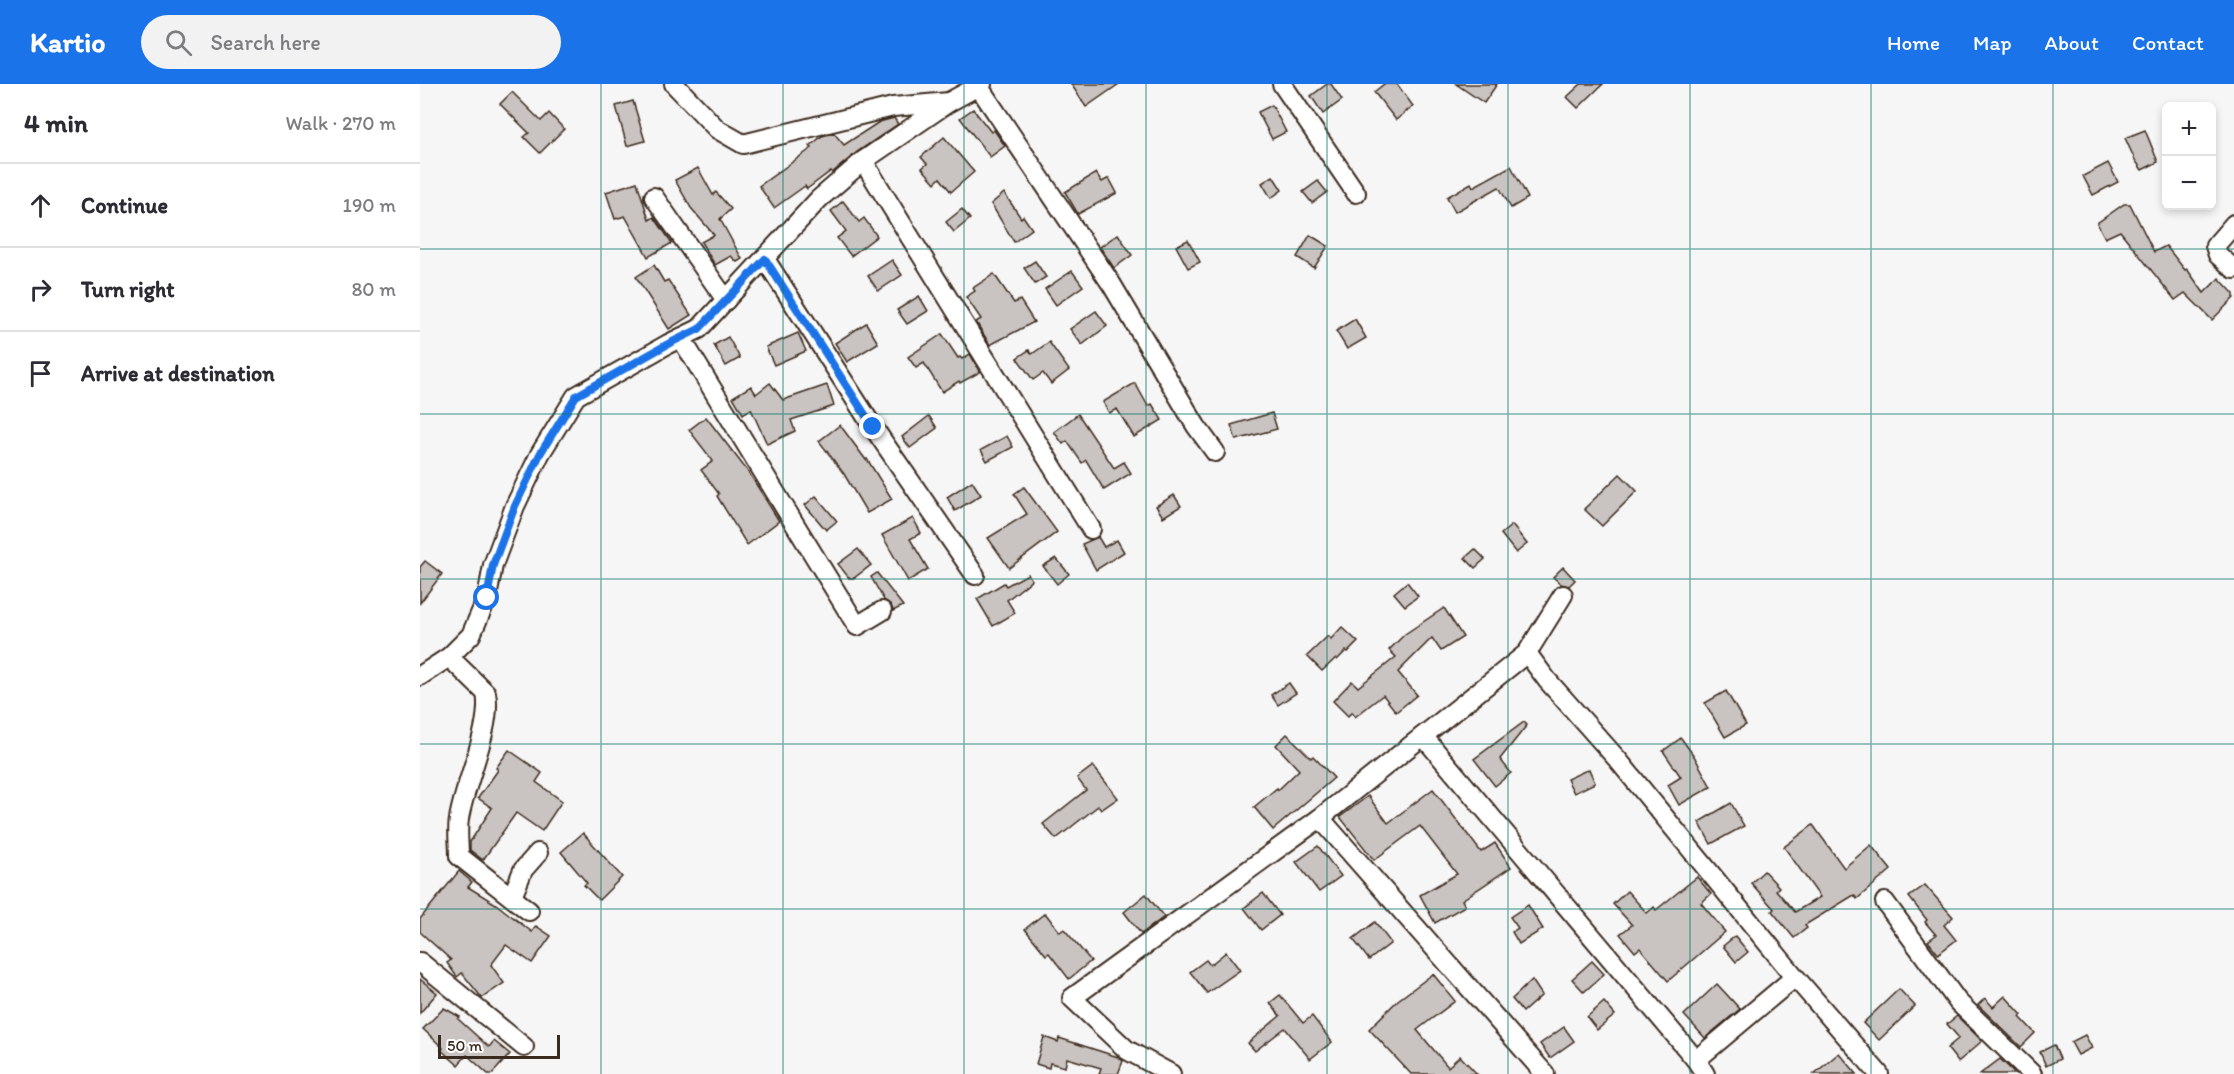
<!DOCTYPE html>
<html lang="en">
<head>
<meta charset="utf-8">
<style>
	body { margin:0; font-family:Itim,sans-serif; background:#f2f2f3; color:#2b2b33 }
	.controls { position:absolute; right:18px; top:18px; display:grid; overflow:hidden; border-radius:9px; box-shadow:0 3px 9px #0003 }
	.controls button { width:54px; height:54px; display:grid; place-items:center; padding:0; border:0; border-bottom:2px solid #e1e1e2; background:#fff; color:#2b2b33; font:30px sans-serif }
	.scale { position:absolute; left:18px; bottom:15px; width:122px; box-sizing:border-box; padding-left:6px; border:3px solid #3b2a1e; border-top:0; font-size:16px; line-height:21px; white-space:nowrap; color:#3b2a1e; -webkit-text-stroke:4px #fff; paint-order:stroke }
	.stop { position:absolute; width:18px; height:18px; margin:-14px; border:4px solid #1a73e8; border-radius:50%; background:#fff }
	.stop.end { background:#1a73e8; border-color:#fff; box-shadow:0 2px 6px #0008 }
	.list { margin:0; padding:0; list-style:none }
	h2 { display:flex; justify-content:space-between; align-items:center; height:78px; margin:0; padding:0 24px; font-size:26px }
	h2 small { font-size:20px; font-weight:400; color:#7c7c81 }
	.list li { display:grid; grid-template-columns:39px 1fr auto; gap:18px; align-items:center; box-sizing:border-box; height:84px; padding:0 24px; border-top:2px solid #e1e1e2 }
	.list b { display:block; font-size:22px; white-space:nowrap }
	.list em { font-size:20px; font-style:normal; color:#7c7c81 }
	.icon { flex:none; width:33px; height:33px; fill:none; stroke:currentColor; stroke-width:2; stroke-linecap:round; stroke-linejoin:round }
	.map { position:relative; flex:none; width:1814px; height:990px; overflow:hidden }
	header { display:flex; align-items:center; gap:36px; box-sizing:border-box; height:84px; padding:0 30px; background:#1a73e8; color:#fff }
	header strong { font-size:28px }
	nav { display:flex; gap:33px; margin-inline-start:auto; font-size:21px }
	.search { width:420px; height:54px; background:#f2f2f3; display:flex; align-items:center; gap:15px; box-sizing:border-box; padding:0 21px; border-radius:33px; color:#7c7c81; font-size:22px }
	main { display:flex }
	aside { flex:1; background:#fff }
	.map>svg:first-child { display:block }
	.building { fill:#c9c3c1; stroke:#3b2a1e; stroke-width:1.5 }
	.lines { fill:none; stroke-linecap:round; stroke-linejoin:round }
	.minor-casing { stroke:#3b2a1e; stroke-width:22 }
	.minor { stroke:#fff; stroke-width:18 }
	.route { stroke:#1a73e8; stroke-width:8 }
	.grid { fill:none; stroke:#0f766e; stroke-width:1.5; stroke-opacity:0.55 }
</style>
</head>
<body>
<header>
<strong>Kartio</strong>
<div class="search"><svg class="icon" aria-label="search" viewBox="0 0 24 24"><circle cx="10" cy="10" r="6"/><path d="M15 15l6 6"/></svg>Search here</div>
<nav><a>Home</a><a>Map</a><a>About</a><a>Contact</a></nav>
</header>
<main>
<aside>
<h2>4 min<small>Walk · 270 m</small></h2>
<ul class="list">
<li><svg class="icon" aria-label="ahead" viewBox="0 0 24 24"><path d="M12 20V5M6 11l6-6 6 6"/></svg><div><b>Continue</b></div><em>190 m</em></li>
<li><svg class="icon" aria-label="right" viewBox="0 0 24 24"><path d="M7 20v-9h11M14 6l5 5-5 5"/></svg><div><b>Turn right</b></div><em>80 m</em></li>
<li><svg class="icon" aria-label="arrive" viewBox="0 0 24 24"><path d="M6 21V4h12l-3 4 3 4H6"/></svg><div><b>Arrive at destination</b></div></li>
</ul>
</aside>
<div class="map">
<svg width="1814" height="990" viewBox="0 0 1814 990">
	<rect width="100%" height="100%" fill="#f7f6f6"/>
	<filter id="ink" filterUnits="userSpaceOnUse"><feTurbulence type="fractalNoise" baseFrequency=".0167" numOctaves="2"/><feDisplacementMap in="SourceGraphic" scale="12" xChannelSelector="R" yChannelSelector="G"/><feConvolveMatrix kernelMatrix="1 2 1 2 8 2 1 2 1" color-interpolation-filters="sRGB"/></filter>
	<g filter="url(#ink)">
		<g class="building">
			<polygon points="651,0 699,0 666,23"/>
			<polygon points="907,0 911,0 922,16 903,30 891,12"/>
			<polygon points="964,0 977,0 993,22 976,36 954,8"/>
			<polygon points="1036,0 1077,0 1064,19"/>
			<polygon points="1161,0 1183,0 1158,24 1147,13"/>
			<polygon points="92,8 121,37 129,29 144,45 120,69 104,53 109,49 80,20"/>
			<polygon points="213,17 225,57 207,62 196,22"/>
			<polygon points="852,21 866,48 852,55 838,28"/>
			<polygon points="553,25 571,48 574,46 585,62 570,73 540,34"/>
			<polygon points="474,34 478,40 437,68 412,89 411,87 387,105 385,102 354,124 339,102 392,64 390,62 402,52 414,49 424,61 459,38"/>
			<polygon points="1725,46 1738,78 1722,86 1715,76 1705,54"/>
			<polygon points="524,53 554,88 531,108 520,94 515,99 502,84 507,80 501,73"/>
			<polygon points="1688,79 1698,98 1673,111 1663,92"/>
			<polygon points="1091,82 1108,114 1091,124 1079,103 1035,128 1027,113 1051,99 1053,103"/>
			<polygon points="278,84 293,111 296,108 311,125 300,135 322,175 317,178 311,172 295,181 281,158 294,151 271,124 255,96"/>
			<polygon points="676,89 682,98 689,94 697,109 658,130 645,108"/>
			<polygon points="853,92 862,106 851,114 842,99"/>
			<polygon points="898,97 907,108 892,119 883,108"/>
			<polygon points="217,98 229,136 234,133 252,159 228,173 205,132 195,135 186,108"/>
			<polygon points="584,109 601,134 603,132 612,145 594,158 571,120"/>
			<polygon points="423,117 439,138 444,134 457,152 431,172 417,154 426,147 411,127"/>
			<polygon points="1704,120 1710,120 1734,168 1746,162 1765,186 1767,185 1784,209 1799,194 1814,210 1814,214 1792,236 1765,209 1755,216 1700,147 1685,154 1677,139"/>
			<polygon points="542,125 550,135 534,148 526,138"/>
			<polygon points="698,150 712,171 694,184 680,163"/>
			<polygon points="890,151 908,162 894,184 877,173"/>
			<polygon points="768,156 780,178 768,184 756,162"/>
			<polygon points="472,176 482,191 458,207 448,192"/>
			<polygon points="615,177 626,193 615,200 604,184"/>
			<polygon points="234,181 244,198 248,196 271,231 249,245 216,193"/>
			<polygon points="652,187 663,202 636,221 625,205"/>
			<polygon points="574,190 594,219 600,216 614,238 570,261 556,238 561,235 546,213 555,207 553,204"/>
			<polygon points="499,212 508,227 487,240 477,226"/>
			<polygon points="676,227 687,242 662,261 650,245"/>
			<polygon points="935,235 946,254 927,265 916,247"/>
			<polygon points="446,239 458,259 427,278 415,259"/>
			<polygon points="378,249 386,267 354,281 346,263"/>
			<polygon points="522,250 538,274 540,273 542,275 550,270 560,288 540,299 539,297 522,308 504,279 496,284 488,273"/>
			<polygon points="308,253 320,274 306,282 294,261"/>
			<polygon points="629,258 649,286 631,300 623,289 613,296 597,274 609,266 612,270"/>
			<polygon points="350,299 363,316 407,301 414,322 371,336 375,347 347,360 331,325 323,330 313,313 331,302 336,310"/>
			<polygon points="715,299 728,322 732,320 742,336 714,353 697,325 689,329 683,318"/>
			<polygon points="852,329 857,345 816,356 811,341"/>
			<polygon points="658,330 694,384 704,378 711,389 684,406 666,376 662,379 647,357 643,360 634,348"/>
			<polygon points="509,332 517,344 490,364 482,353"/>
			<polygon points="286,333 329,389 359,437 327,461 297,412 299,410 281,386 293,377 269,346"/>
			<polygon points="420,341 446,376 447,375 472,415 447,429 424,390 399,357"/>
			<polygon points="587,352 593,363 567,377 561,366"/>
			<polygon points="1200,390 1217,407 1182,442 1164,425"/>
			<polygon points="552,397 561,411 535,427 527,413"/>
			<polygon points="604,403 637,448 589,484 568,454 607,430 594,410"/>
			<polygon points="754,411 761,422 743,433 736,422"/>
			<polygon points="396,412 417,437 406,446 385,421"/>
			<polygon points="493,434 501,449 490,455 508,485 488,497 462,451"/>
			<polygon points="1092,441 1107,460 1096,469 1081,450"/>
			<polygon points="678,453 684,463 697,456 704,468 676,486 662,460"/>
			<polygon points="438,465 451,481 434,494 429,494 418,480"/>
			<polygon points="1055,465 1065,475 1055,484 1045,474"/>
			<polygon points="636,474 649,490 637,500 623,482"/>
			<polygon points="5,477 22,490 0,519 0,483"/>
			<polygon points="1143,483 1155,496 1149,502 1141,500 1133,493"/>
			<polygon points="457,489 483,522 473,527 471,521 464,516 451,493"/>
			<polygon points="608,490 612,496 587,516 595,529 573,542 557,515 584,499 586,502"/>
			<polygon points="987,498 998,512 985,522 974,509"/>
			<polygon points="1024,524 1043,553 1021,567 1012,554 978,588 997,611 976,628 963,611 935,633 932,628 928,632 913,617 932,597 938,603 976,573 969,566 985,550"/>
			<polygon points="922,543 938,558 928,568 926,567 917,576 916,574 902,587 887,572 908,552 911,555"/>
			<polygon points="869,599 876,609 858,621 851,611"/>
			<polygon points="1306,607 1326,641 1305,653 1285,619"/>
			<polygon points="1104,638 1107,641 1080,675 1091,689 1075,702 1054,675"/>
			<polygon points="867,650 891,674 893,672 914,694 853,746 834,723 857,704 858,706 879,686 856,661"/>
			<polygon points="1261,654 1274,672 1291,703 1259,721 1248,701 1261,693 1243,667"/>
			<polygon points="89,666 122,689 116,698 142,717 122,747 96,729 63,776 50,766 50,758 72,724 58,714 78,686 76,684"/>
			<polygon points="673,682 698,714 681,726 678,722 636,755 623,740 666,706 657,694"/>
			<polygon points="1169,685 1175,699 1154,709 1147,695"/>
			<polygon points="1013,705 1061,768 1075,759 1091,783 1042,816 1045,822 1015,839 1000,811 1037,790 1000,742 954,776 920,733 948,712 968,739"/>
			<polygon points="1311,719 1324,742 1291,760 1279,738"/>
			<polygon points="1393,741 1424,784 1451,761 1471,786 1437,815 1434,811 1385,841 1387,844 1374,854 1352,827 1354,825 1331,799 1344,787 1359,803 1356,806 1375,828 1400,813 1364,763"/>
			<polygon points="163,749 202,793 179,816 164,801 167,799 141,768"/>
			<polygon points="898,762 921,792 899,808 876,778"/>
			<polygon points="39,787 52,798 48,803 76,820 112,848 116,842 131,852 112,879 86,861 71,881 84,899 62,914 42,889 37,893 27,879 31,876 0,848 0,835"/>
			<polygon points="1277,793 1291,810 1281,819 1305,848 1248,897 1220,864 1215,868 1200,850 1212,841 1193,820 1207,807 1227,829 1234,823 1236,826"/>
			<polygon points="1505,801 1533,833 1524,841 1536,856 1518,870 1508,857 1516,851 1505,838 1507,836 1489,813"/>
			<polygon points="843,809 860,831 841,846 824,824"/>
			<polygon points="726,810 744,833 721,850 704,828"/>
			<polygon points="1108,821 1123,845 1099,860 1092,848 1098,844 1090,833"/>
			<polygon points="625,829 640,848 644,845 671,877 649,895 629,869 626,871 605,845"/>
			<polygon points="955,838 971,859 949,876 933,855"/>
			<polygon points="1315,852 1328,868 1316,878 1303,862"/>
			<polygon points="806,868 820,886 787,909 770,888 786,876 790,881"/>
			<polygon points="1172,877 1184,890 1164,908 1152,895"/>
			<polygon points="1013,890 1035,917 997,946 1028,983 1040,972 1057,990 991,990 949,945 978,916"/>
			<polygon points="0,895 17,909 0,929"/>
			<polygon points="1112,896 1122,911 1103,928 1092,915"/>
			<polygon points="1297,900 1320,925 1285,954 1264,931"/>
			<polygon points="1479,905 1495,922 1459,956 1443,939"/>
			<polygon points="860,911 883,939 892,932 912,958 890,975 865,944 835,967 828,959 860,932 850,919"/>
			<polygon points="1585,912 1602,931 1600,933 1615,949 1601,963 1558,921 1565,914 1573,923"/>
			<polygon points="1184,918 1195,931 1177,946 1167,933"/>
			<polygon points="24,924 40,933 38,935 69,963 74,957 90,970 72,990 68,990 47,971 38,981 21,966 23,964 3,945"/>
			<polygon points="1537,932 1562,957 1538,978 1527,964 1539,954 1527,940"/>
			<polygon points="1144,943 1154,957 1130,974 1120,960"/>
			<polygon points="1665,951 1672,964 1658,971 1651,958"/>
			<polygon points="624,953 638,958 639,954 698,973 703,977 698,990 679,990 681,984 647,974 645,983 630,979 629,984 616,980"/>
			<polygon points="1634,961 1640,975 1626,982 1620,968"/>
			<polygon points="1419,969 1437,990 1394,990"/>
			<polygon points="1580,975 1596,990 1560,990"/>
		</g>
		<g class="lines">
			<defs>
				<g id="minor">
					<polyline points="254,0 297,45 323,60 473,23 529,18 562,0"/>
					<polyline points="862,0 936,109"/>
					<polyline points="559,3 692,201 776,342 795,368"/>
					<polyline points="443,77 671,445"/>
					<polyline points="234,113 306,216"/>
					<polyline points="1814,140 1795,162 1798,171 1814,185"/>
					<polyline points="345,175 453,343 555,491"/>
					<polyline points="261,254 437,542 462,527"/>
					<polyline points="1107,569 1127,596 1198,676 1375,893 1459,990"/>
					<path d="M29,573L66,609C73,642 44,700 39,735C37,747 39,760 39,772L109,827"/>
					<polyline points="0,592 29,573 51,551 67,514 73,481 95,422 120,370 156,312 248,260 279,245 399,115 443,77 529,18"/>
					<polyline points="1003,652 1276,976 1285,990"/>
					<polyline points="900,734 1125,990"/>
					<polyline points="92,813 103,786 118,769"/>
					<polyline points="1465,818 1538,918 1612,990"/>
					<polyline points="0,878 104,963"/>
					<polyline points="1276,976 1375,893"/>
					<polyline points="751,990 707,966 652,914 900,734 1107,569 1143,511"/>
				</g>
			</defs>
			<use href="#minor" class="minor-casing"/>
			<use href="#minor" class="minor"/>
		</g>
	</g>
	<g class="lines" filter="url(#ink)">
		<polyline class="route" points="67,514 73,481 95,422 120,370 156,312 248,260 279,245 345,175 453,343"/>
	</g>
	<path class="grid" d="M181,0V990M363,0V990M544,0V990M726,0V990M907,0V990M1088,0V990M1270,0V990M1451,0V990M1633,0V990M0,165H1814M0,330H1814M0,495H1814M0,660H1814M0,825H1814"/>
</svg>
<div class="controls">
<button>+</button>
<button>−</button>
</div>
<div class="scale">50 m</div>
<div class="stop" style="left:67px;top:514px"></div>
<div class="stop end" style="left:453px;top:343px"></div>
</div>
</main>
</body>
</html>
